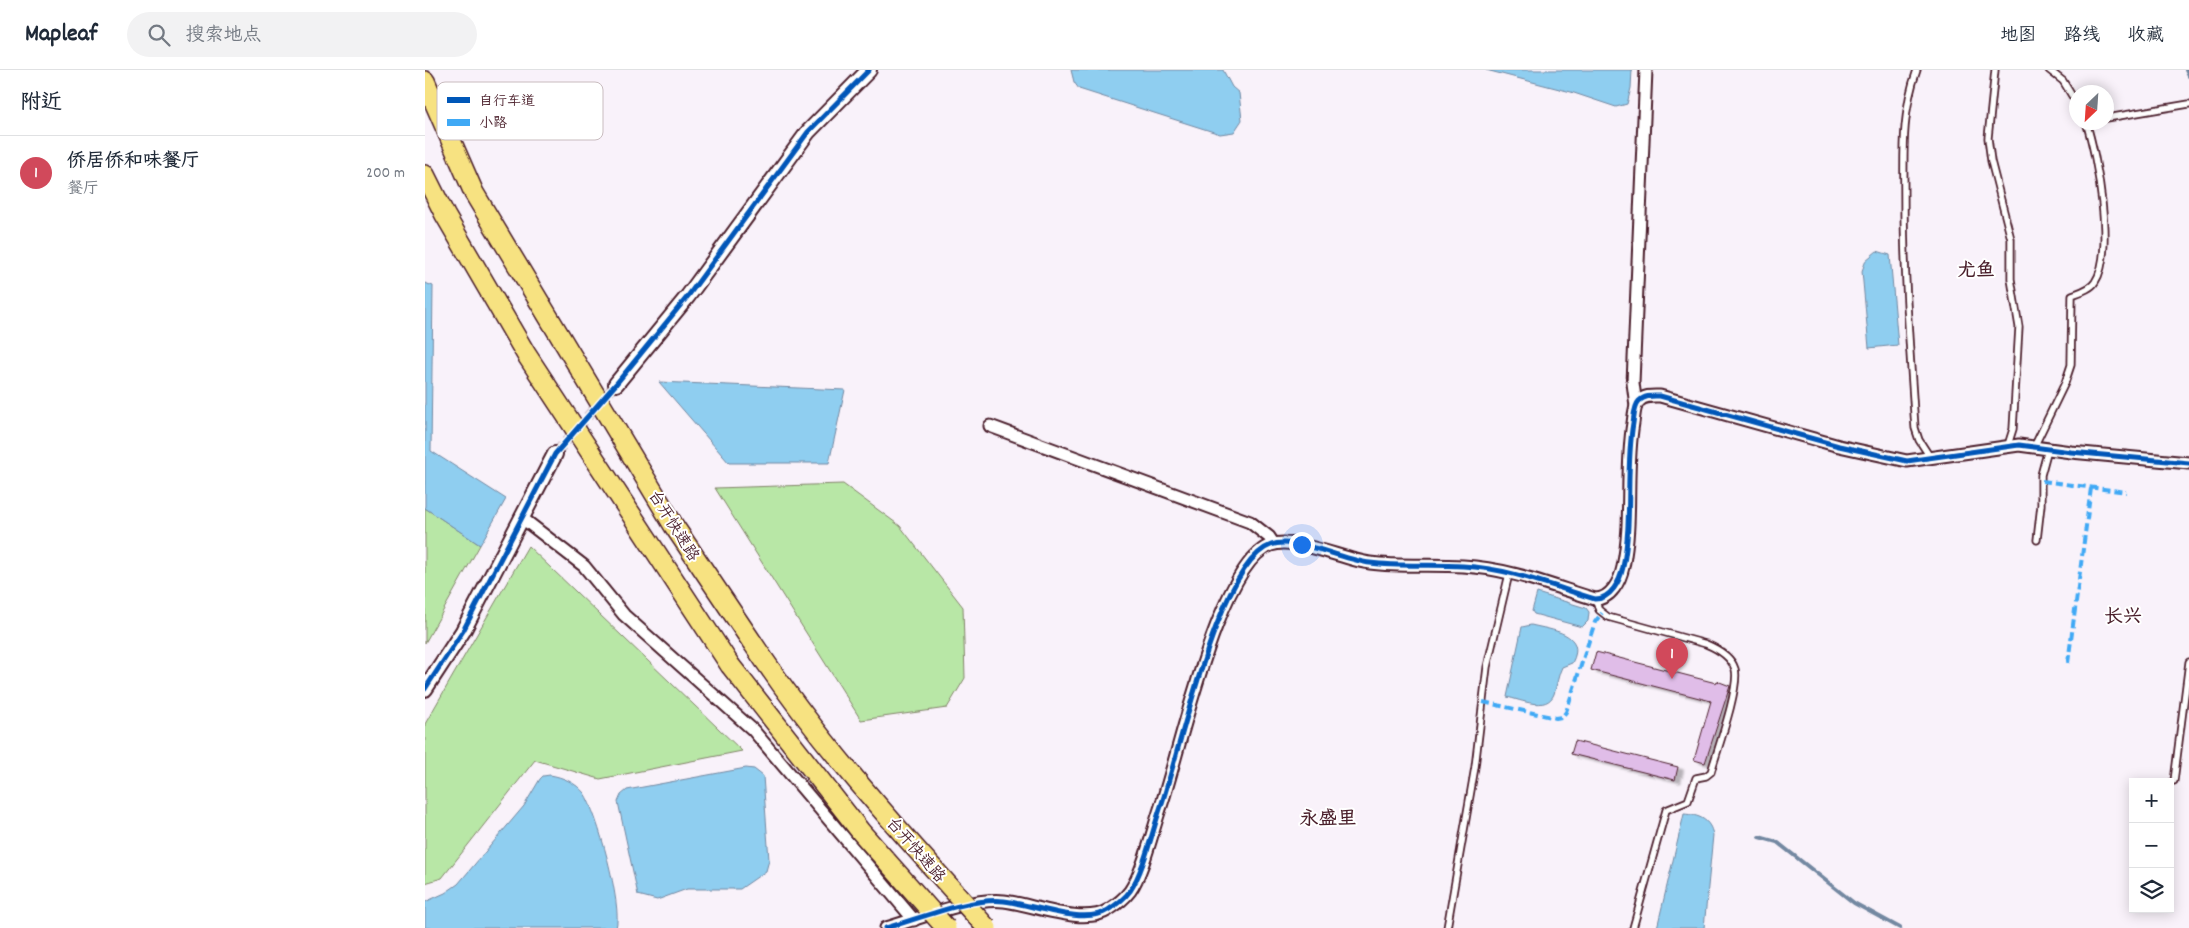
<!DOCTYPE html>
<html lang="zh">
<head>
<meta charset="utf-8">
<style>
	body { margin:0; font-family:Dekko,"LXGW WenKai TC",sans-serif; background:#f2f2f3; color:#1f2937 }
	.controls { position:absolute; right:15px; bottom:15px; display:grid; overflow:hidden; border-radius:0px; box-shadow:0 2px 12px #0003 }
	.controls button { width:45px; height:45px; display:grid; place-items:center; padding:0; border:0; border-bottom:1px solid #e0e1e3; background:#fff; color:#1f2937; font:25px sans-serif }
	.compass { position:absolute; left:1644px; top:15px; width:45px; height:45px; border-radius:50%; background:#fff; box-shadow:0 2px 12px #0003; rotate:205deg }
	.you { position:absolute; left:876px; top:474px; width:18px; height:18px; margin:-12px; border:4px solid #fff; border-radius:50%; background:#1a73e8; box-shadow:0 0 0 8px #1a73e833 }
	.badge { display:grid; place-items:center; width:32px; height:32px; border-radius:50%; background:#d1495b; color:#fff; font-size:16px; font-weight:700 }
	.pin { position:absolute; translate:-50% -41px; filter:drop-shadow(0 1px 2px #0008) }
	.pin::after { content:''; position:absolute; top:26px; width:18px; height:15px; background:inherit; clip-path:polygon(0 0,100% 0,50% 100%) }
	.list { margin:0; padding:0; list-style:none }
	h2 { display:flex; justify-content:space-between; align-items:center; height:65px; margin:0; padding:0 20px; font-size:21px }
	h2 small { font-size:16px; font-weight:400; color:#747a83 }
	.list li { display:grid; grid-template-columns:32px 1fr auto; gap:15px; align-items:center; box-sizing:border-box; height:75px; padding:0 20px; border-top:1px solid #e0e1e3 }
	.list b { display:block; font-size:19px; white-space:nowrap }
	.list p { margin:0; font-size:16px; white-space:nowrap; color:#747a83 }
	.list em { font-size:16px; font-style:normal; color:#747a83 }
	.icon { flex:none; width:28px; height:28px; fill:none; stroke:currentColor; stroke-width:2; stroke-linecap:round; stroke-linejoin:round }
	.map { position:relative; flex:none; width:1764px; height:858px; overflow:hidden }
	header { display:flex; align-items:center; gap:30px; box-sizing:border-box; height:70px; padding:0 25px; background:#fff; border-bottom:1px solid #e0e1e3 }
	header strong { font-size:24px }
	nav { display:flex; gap:28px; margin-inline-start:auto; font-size:18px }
	.search { width:350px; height:45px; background:#f2f2f3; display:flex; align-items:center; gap:12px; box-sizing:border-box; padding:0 18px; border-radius:28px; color:#747a83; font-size:19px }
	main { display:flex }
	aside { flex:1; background:#fff }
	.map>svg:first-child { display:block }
	.green { fill:#b8e7a6; stroke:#818368 }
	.water { fill:#8fcef0; stroke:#7388a1 }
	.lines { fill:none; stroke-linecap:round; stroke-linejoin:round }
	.stream { stroke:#7388a1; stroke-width:4 }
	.building { fill:#e0bde8; stroke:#4a1f2b; filter:url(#shadow) }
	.minor-tunnel { stroke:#d6c8d1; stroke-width:11; stroke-dasharray:11 5.5; stroke-linecap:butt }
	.service-casing { stroke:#4a1f2b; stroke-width:9 }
	.minor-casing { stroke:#4a1f2b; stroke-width:15 }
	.tertiary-casing { stroke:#4a1f2b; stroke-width:18 }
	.trunk-casing { stroke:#4a1f2b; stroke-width:22 }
	.service { stroke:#fff; stroke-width:5.5 }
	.minor { stroke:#fff; stroke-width:11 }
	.tertiary { stroke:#fff; stroke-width:14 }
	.trunk { stroke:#f7e281; stroke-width:19 }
	.trunk-bridge-casing { stroke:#4a1f2b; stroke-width:22; stroke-linecap:butt }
	.trunk-bridge { stroke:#f7e281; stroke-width:19 }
	.quiet { stroke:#3fa9f5; stroke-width:4; stroke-dasharray:8 4; stroke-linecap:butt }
	.cycleway-casing { stroke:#fff; stroke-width:8 }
	.cycleway { stroke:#0057b8; stroke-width:5 }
	.labels { text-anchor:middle; stroke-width:4; stroke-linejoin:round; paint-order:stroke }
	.street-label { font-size:16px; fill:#4a1f2b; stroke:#fff }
	.quarter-label { font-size:19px; font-weight:bold; fill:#4a1f2b; stroke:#fff }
	.key { fill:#fff; stroke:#c9bcbf; stroke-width:1 }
	.key-label { font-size:14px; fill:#4a1f2b }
</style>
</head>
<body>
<header>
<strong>Mapleaf</strong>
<div class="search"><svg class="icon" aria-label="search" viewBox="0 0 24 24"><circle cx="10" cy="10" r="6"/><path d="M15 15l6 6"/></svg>搜索地点</div>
<nav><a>地图</a><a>路线</a><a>收藏</a></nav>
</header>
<main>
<aside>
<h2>附近<small></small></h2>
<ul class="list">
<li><span class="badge">1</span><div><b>侨居侨和味餐厅</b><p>餐厅</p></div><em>200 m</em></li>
</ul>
</aside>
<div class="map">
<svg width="1764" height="858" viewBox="0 0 1764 858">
	<defs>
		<filter id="shadow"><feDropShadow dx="5.5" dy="3" stdDeviation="1" flood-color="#0004"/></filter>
	</defs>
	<rect width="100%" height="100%" fill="#f9f2fa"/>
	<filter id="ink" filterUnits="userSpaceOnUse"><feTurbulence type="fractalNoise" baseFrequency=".02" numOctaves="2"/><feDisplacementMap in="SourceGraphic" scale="10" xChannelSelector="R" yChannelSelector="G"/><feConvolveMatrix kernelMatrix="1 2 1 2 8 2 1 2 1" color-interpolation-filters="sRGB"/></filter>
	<g filter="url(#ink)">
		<g class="green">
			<polygon points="418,414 475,456 538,537 540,608 522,638 436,650 290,418"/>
			<polygon points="0,438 55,475 0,573"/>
			<polygon points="103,476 317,681 175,709 110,690 17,808 0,813 0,654"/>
		</g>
		<g class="water">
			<polygon points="646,0 798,0 807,17 814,23 817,50 809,62 795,64 654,19 649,12"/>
			<polygon points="1061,0 1207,0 1206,18 1202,34 1191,37 1146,22"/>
			<polygon points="1452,181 1465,185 1473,275 1444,278 1437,201 1441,190"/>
			<polygon points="0,213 8,216 6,381 81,429 55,475 0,438"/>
			<polygon points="234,312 420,320 404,393 304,393"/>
			<polygon points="1112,523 1161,538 1164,542 1163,551 1157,557 1109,544 1107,541"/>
			<path d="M1106,555C1126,560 1163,563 1147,593L1137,597C1133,605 1132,615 1129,624C1122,642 1096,630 1082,627L1097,557Z"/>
			<polygon points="321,698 329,699 338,706 344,790 341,801 315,819 262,819 232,830 213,825 193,732 196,725 202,720"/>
			<path d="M125,705C138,707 151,713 159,723C172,742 198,836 191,858H0V832L20,823L33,814L99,736L115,709L118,706Z"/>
			<path d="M1259,744C1274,745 1285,749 1288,765L1279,858H1232Z"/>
		</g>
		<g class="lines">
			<g class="stream">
				<polyline points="1761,0 1764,6"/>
				<polyline points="1334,767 1352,772 1429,833 1475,858"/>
			</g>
		</g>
		<g class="building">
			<polygon points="1171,582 1291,613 1292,611 1305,616 1280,693 1269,690 1286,631 1166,600"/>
			<polygon points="1150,671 1253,697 1250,710 1146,684"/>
		</g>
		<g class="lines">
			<polyline class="minor-tunnel" points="130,384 191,314"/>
			<defs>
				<g id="service">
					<path d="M1492,0C1476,44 1479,85 1479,131C1479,207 1485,282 1490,358L1494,370L1505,387"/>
					<polyline points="1570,0 1563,68 1566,91 1586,169 1586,209 1594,257 1588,359 1583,375"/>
					<polyline points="1624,0 1638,11 1652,34"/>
					<polyline points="1682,48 1764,34"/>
					<path d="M1609,377L1640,313L1646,295L1647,225C1655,222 1666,219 1670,212C1690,182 1672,86 1661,52"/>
					<polyline points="1612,470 1616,435 1616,405 1623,379"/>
					<path d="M1170,529L1174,540L1183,547L1281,574C1293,579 1306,586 1310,599C1315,617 1292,681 1286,702L1281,706L1271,708L1263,731L1241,740L1208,858"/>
					<polyline points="1749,711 1764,592"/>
					<polyline points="1022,858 1050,697 1062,597 1084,504"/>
				</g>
				<g id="minor">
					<polyline points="1211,336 1208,313 1221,0"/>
					<polyline points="565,356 825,452 844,467 848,473"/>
					<polyline points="97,448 159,496 199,545 328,660 489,850"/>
					<path d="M461,858C493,849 547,827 579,831C606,834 659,856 683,840C691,835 699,829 705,821C718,802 727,763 735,739C754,686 793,493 846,475C870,466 919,490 945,493C976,497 1007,494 1038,496C1083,498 1127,516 1170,529C1186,529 1195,511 1198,497C1208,450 1200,401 1208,353C1209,347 1209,336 1214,331C1220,325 1228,326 1235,326L1414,376L1482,391L1594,375L1646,382L1764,393"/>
				</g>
				<g id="tertiary">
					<polyline points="191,314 263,226 383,62 444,0"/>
					<polyline points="0,619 38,561 130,384"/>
				</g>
				<g id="trunk">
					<polyline points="0,11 49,123 249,456 327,572"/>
					<polyline points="0,105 20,145 101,284 305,595"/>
				</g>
			</defs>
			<use href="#service" class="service-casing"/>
			<use href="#minor" class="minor-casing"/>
			<use href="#tertiary" class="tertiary-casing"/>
			<use href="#trunk" class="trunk-casing"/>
			<use href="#service" class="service"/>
			<use href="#minor" class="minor"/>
			<use href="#tertiary" class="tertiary"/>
			<use href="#trunk" class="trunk"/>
			<defs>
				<g id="trunk-bridge">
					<path d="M327,572C395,675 480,767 562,858"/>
					<polyline points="305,595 436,762 521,858"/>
				</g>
			</defs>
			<use href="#trunk-bridge" class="trunk-bridge-casing"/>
			<use href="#trunk-bridge" class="trunk-bridge"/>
			<g class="quiet">
				<polyline points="1617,411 1701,422"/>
				<polyline points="1643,593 1666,418"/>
				<polyline points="1058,632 1131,648 1137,647 1141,642 1170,552 1177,543"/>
			</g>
			<defs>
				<g id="cycleway">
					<polyline points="0,619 38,561 130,384 191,314 263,226 383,62 444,0"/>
					<path d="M461,858C493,849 547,827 579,831C606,834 659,856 683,840C691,835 699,829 705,821C718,802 727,763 735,739C754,686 793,493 846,475C870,466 919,490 945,493C976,497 1007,494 1038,496C1083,498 1127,516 1170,529C1186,529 1195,511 1198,497C1208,450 1200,401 1208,353C1209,347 1209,336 1214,331C1220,325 1228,326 1235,326L1414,376L1482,391L1594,375L1646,382L1764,393"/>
				</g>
			</defs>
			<use href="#cycleway" class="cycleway-casing"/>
			<use href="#cycleway" class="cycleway"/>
		</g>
	</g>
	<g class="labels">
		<g class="street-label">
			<text transform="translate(250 455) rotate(58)" y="6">台开快速路</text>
			<text transform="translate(492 779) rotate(49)" y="6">台开快速路</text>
		</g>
		<g class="quarter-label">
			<text x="1551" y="206">尤鱼</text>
			<text x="1698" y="552">长兴</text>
			<text x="903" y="754">永盛里</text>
		</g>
	</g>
	<rect x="12" y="12" width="166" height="58" rx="8" class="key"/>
	<rect x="22" y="27" width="23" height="6" fill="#0057b8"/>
	<rect x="22" y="49" width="23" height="7" fill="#3fa9f5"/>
	<g class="key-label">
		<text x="54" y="35">自行车道</text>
		<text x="54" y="57">小路</text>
	</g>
</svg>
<div class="controls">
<button>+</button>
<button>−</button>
<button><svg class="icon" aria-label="layers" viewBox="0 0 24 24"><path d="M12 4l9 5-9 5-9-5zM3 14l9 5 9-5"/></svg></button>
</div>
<svg class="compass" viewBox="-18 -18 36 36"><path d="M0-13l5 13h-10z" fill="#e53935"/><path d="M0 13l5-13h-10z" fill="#747a83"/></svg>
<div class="you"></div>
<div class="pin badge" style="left:1247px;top:609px">1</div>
</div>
</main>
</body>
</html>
